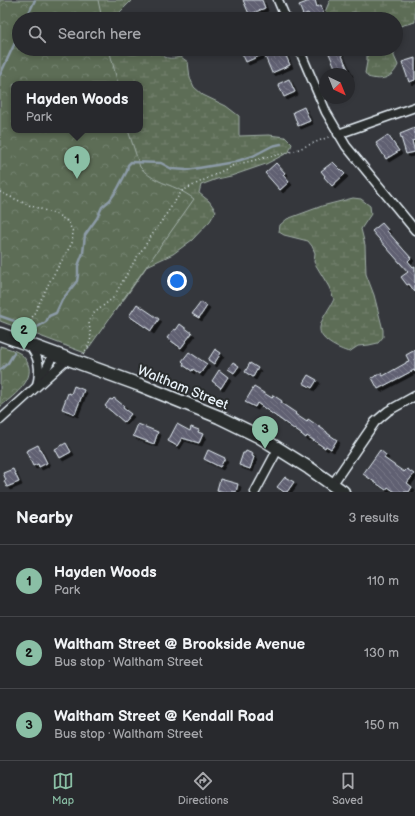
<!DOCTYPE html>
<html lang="en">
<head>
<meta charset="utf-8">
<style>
	body { margin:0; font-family:"Balsamiq Sans",sans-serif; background:#343539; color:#f1f3f6 }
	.compass { position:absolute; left:319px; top:68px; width:36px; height:36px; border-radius:50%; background:#28292d; box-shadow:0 2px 6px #0003; rotate:137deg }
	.you { position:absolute; left:177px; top:281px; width:14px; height:14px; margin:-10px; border:3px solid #fff; border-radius:50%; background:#1a73e8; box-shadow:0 0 0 6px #1a73e833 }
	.badge { display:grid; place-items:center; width:26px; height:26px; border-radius:50%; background:#8abfa5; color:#111; font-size:13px; font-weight:700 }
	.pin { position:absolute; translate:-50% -33px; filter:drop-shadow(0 1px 2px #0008) }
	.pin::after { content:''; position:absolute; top:21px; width:14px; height:12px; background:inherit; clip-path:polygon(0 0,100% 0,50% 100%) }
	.popup { position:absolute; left:11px; top:81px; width:132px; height:52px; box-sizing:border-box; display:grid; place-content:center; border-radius:8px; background:#28292d; filter:drop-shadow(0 1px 3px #0005); font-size:13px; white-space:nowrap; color:#a5a6aa }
	.popup b { font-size:15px; color:#f1f3f6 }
	.popup::after { content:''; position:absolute; left:50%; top:100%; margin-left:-8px; border:8px solid transparent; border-top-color:#28292d }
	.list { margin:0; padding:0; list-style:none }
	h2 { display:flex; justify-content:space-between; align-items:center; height:52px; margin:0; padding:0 16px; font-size:17px }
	h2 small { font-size:13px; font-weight:400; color:#a5a6aa }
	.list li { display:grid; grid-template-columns:26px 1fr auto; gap:12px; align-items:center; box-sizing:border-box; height:72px; padding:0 16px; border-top:1px solid #444549 }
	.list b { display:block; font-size:15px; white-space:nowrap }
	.list p { margin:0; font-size:13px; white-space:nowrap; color:#a5a6aa }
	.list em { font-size:13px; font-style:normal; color:#a5a6aa }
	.icon { flex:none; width:22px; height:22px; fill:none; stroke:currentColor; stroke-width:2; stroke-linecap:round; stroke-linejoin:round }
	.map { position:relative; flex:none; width:415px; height:492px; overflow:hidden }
	.search { position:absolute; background:#28292d; box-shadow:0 2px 6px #0003; left:12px; right:12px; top:12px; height:44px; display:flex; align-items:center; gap:10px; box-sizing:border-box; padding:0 14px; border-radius:22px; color:#a5a6aa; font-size:15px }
	.sheet { height:268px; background:#28292d }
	nav { display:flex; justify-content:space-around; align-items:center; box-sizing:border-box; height:56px; border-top:1px solid #444549; background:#28292d; font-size:11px; color:#a5a6aa }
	nav a { display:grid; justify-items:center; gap:2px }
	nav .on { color:#8abfa5 }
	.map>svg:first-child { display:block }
	.wetland { fill:url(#wetland-marsh); stroke:#a2afa8 }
	.park { fill:url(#park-crowns); stroke:#a2afa8 }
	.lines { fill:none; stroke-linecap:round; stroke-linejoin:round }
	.stream { stroke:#8c9ba7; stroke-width:2.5 }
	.building { fill:url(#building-back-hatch); stroke:#e8f1f8; filter:url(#shadow) }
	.street-casing { stroke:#e8f1f8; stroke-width:11 }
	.primary-casing { stroke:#e8f1f8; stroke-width:15 }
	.path { stroke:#e8f1f8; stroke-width:1.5; stroke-dasharray:1 3; stroke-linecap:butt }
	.street { stroke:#2a2d2e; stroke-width:8 }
	.primary { stroke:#2a2d2e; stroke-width:12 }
	.labels { text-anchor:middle; stroke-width:4; stroke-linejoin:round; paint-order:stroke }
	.street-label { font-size:14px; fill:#e8f1f8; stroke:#2a2d2e }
</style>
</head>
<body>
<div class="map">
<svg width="415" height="492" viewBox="0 0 415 492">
	<defs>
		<pattern id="wetland-marsh" width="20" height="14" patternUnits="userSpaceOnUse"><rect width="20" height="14" fill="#5d6d57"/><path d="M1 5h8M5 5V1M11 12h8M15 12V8" fill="none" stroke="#748270"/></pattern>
		<pattern id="park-crowns" width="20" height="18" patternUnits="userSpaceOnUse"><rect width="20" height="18" fill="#5d6d57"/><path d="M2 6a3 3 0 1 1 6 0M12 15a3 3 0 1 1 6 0" fill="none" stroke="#748270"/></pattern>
		<pattern id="building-back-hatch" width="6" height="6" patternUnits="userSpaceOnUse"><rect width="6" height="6" fill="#606072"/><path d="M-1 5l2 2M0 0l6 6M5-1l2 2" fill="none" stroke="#777787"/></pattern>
		<filter id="shadow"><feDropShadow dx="3" dy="3" stdDeviation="0" flood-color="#0009"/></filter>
	</defs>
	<rect width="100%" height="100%" fill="#35373c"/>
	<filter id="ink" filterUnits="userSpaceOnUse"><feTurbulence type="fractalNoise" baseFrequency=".025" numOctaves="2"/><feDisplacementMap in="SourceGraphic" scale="8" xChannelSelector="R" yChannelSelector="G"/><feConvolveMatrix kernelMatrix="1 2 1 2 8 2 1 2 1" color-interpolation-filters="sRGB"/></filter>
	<g filter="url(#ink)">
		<g class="wetland">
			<polygon points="79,0 132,0 116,16 115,19 84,19"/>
			<path d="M330,0H415V22L400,26L396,29V19H361C353,7 353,14 343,17C336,18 330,15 325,12Z"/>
			<path d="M91,49H123C130,61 146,49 157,49C164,60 170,59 181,57L188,62L190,78L194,87L203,95L226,106L239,116V136L269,135L285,137L292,144L289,152L266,164L231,176L217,179L201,185L199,193L209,201L216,211L210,221L192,240L173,254L147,266L125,298L98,332L109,130H140V84H99Z"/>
			<path d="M367,49H394V56L398,65C392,79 381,81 368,77L365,73L367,62Z"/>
			<path d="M353,198L361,199L370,206L371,214L361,229L365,245L366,274L374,295L383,330V337L378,343L369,345L358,346L349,352C339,349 318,340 320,327C322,317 330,308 334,299L329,287L314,262L315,253L312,246L308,241L284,235L279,232L280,225L287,219L322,206Z"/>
		</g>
		<g class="park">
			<path d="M0,0H98L102,19H19V49H109L118,84H14V130H128L140,167C151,180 163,182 178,189C183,192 189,195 194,199L85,353L0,321Z"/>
			<path d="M0,346C7,348 15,350 21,354C24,357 27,361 28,364C35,382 11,397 0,407Z"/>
		</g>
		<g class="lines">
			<g class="stream">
				<polyline points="26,19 35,0"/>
				<polyline points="0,75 19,34"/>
				<polyline points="0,316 20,323"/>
				<polyline points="19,326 20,323 22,324"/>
				<polyline points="29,328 34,329 46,322 49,316 56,313 62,300 77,281 78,275 78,266 83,253 85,235 97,218 102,207 110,200 117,190 127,171 128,165 131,162 161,163 172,169 187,170 234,162 253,156 272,146 281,144"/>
				<polyline points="0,370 8,363 14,353"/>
			</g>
		</g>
		<g class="building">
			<polygon points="243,0 262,0 265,8 251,14 251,13 249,14"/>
			<polygon points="312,0 315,0 317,7 321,5 325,19 311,19 308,13 303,15 299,5"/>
			<polygon points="245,49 283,49 290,65 272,73 264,54 246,62 241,51"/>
			<polygon points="327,49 339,49 350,74 338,74"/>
			<polygon points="415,58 415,80 409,82 402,62"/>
			<polygon points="289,79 295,92 284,97 278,84"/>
			<polygon points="304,107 310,121 298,126 293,112"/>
			<polygon points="415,128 415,140 412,141 415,152 406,154 400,134"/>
			<polygon points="388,135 399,151 386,159 376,143"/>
			<polygon points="333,162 345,174 332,186 324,177 325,176 321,171"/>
			<polygon points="276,163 285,173 283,175 289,182 280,190 265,173"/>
			<polygon points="382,223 388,230 387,231 411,258 408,261 413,267 415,266 415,292 409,284 407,285 401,277 408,272 372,231"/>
			<polygon points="201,302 207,306 199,318 192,314"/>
			<polygon points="137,304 159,319 151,331 129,316"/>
			<polygon points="180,324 192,333 181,348 167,338 174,329 176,330"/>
			<polygon points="215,349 221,353 214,364 208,360"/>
			<polygon points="415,350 415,372 414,370 378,389 372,378 381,373 383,376 406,363 406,362 409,361 406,355"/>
			<polygon points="189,352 207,364 200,374 193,369 192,371 183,365 184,363 182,361"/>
			<polygon points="233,362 239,366 234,373 228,369"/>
			<polygon points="250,363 258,368 253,377 245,372"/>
			<polygon points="219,370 228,377 221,388 212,381"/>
			<polygon points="308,375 317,380 312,388 303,383"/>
			<polygon points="74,386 84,390 75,414 62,409 68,393 71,394"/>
			<polygon points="254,387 272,398 273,395 282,401 281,403 296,413 295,414 307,422 308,419 327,432 327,433 337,440 331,449 326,446 325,448 307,436 306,438 301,434 257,403 255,407 245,402"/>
			<polygon points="114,398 124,406 123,408 131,414 124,422 105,406 110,399 112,400"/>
			<polygon points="138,424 158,432 154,444 133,436"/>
			<polygon points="177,424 190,431 191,427 199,430 198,432 203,434 199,443 182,438 177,446 168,441"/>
			<polygon points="66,443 71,452 60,458 55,449"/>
			<polygon points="38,445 47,463 39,467 38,464 33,466 26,451"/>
			<polygon points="208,450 225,458 220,467 204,459"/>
			<polygon points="380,450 386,455 384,458 404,472 407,469 414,474 407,483 412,487 409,492 395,492 388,487 386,490 363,474"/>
			<polygon points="246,451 253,454 252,456 254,457 250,469 239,465 243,453 245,453"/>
			<polygon points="13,469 19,482 7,487 4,481 6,480 3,473"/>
			<polygon points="285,477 294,482 287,492 284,492 277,487"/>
			<polygon points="220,479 238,484 236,492 224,492 217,490"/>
		</g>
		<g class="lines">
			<defs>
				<g id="street">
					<polyline points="278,0 286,19"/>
					<polyline points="299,49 326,112 346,146 415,230"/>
					<polyline points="338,134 415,107"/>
					<path d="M29,345C39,356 41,370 37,385"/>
					<polyline points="41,379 54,353"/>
					<polyline points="0,420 68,358"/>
					<polyline points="332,485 375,422 388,411 415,396"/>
					<polyline points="255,492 278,449"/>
				</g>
				<polyline id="primary" points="0,334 140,385 219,417 258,436 309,468 343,492"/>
			</defs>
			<use href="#street" class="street-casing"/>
			<use href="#primary" class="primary-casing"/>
			<g class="path">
				<polyline points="0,192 26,204 58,215 68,222 73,232 72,243 50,281 25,332"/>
				<polyline points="83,354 88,347 91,338 89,323 93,314 113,298 135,260 182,191 234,165 294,151 331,136"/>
			</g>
			<use href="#street" class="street"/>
			<use href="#primary" class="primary"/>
		</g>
	</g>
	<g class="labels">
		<g class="street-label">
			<text transform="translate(183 387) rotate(22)" y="5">Waltham Street</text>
		</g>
	</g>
</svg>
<svg class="compass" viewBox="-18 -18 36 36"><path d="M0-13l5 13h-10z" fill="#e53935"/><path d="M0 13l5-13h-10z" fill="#a5a6aa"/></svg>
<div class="you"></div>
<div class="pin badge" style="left:77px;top:179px">1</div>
<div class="popup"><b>Hayden Woods</b>Park</div>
<div class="pin badge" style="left:24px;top:350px">2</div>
<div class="pin badge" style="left:265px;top:449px">3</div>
<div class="search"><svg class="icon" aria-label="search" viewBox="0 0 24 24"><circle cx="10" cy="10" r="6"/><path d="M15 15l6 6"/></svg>Search here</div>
</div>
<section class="sheet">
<h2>Nearby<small>3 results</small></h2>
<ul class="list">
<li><span class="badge">1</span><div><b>Hayden Woods</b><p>Park</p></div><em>110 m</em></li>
<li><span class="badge">2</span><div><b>Waltham Street @ Brookside Avenue</b><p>Bus stop · Waltham Street</p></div><em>130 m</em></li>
<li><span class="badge">3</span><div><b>Waltham Street @ Kendall Road</b><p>Bus stop · Waltham Street</p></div><em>150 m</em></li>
</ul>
</section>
<nav>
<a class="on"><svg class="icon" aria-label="map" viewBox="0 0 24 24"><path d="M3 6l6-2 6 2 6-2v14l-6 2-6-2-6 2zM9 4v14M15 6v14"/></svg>Map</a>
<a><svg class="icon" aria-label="directions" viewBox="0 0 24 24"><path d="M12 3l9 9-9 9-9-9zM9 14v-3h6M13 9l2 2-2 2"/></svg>Directions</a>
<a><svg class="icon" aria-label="saved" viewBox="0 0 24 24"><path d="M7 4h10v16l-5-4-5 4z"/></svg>Saved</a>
</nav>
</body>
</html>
